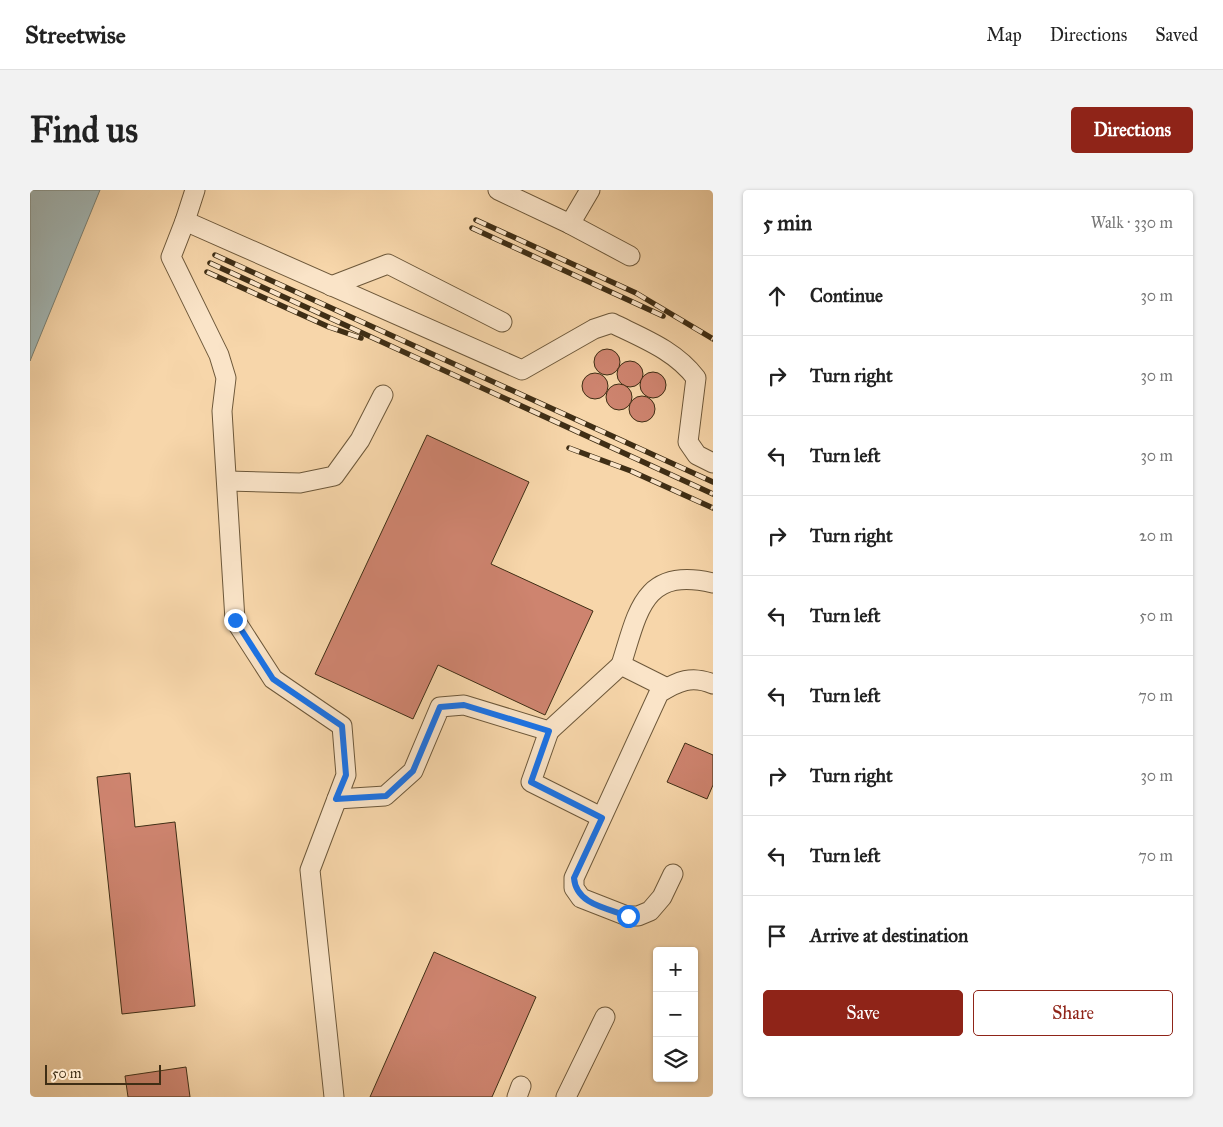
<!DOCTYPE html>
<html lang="en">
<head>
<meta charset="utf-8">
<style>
	body { margin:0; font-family:"IM FELL Great Primer",serif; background:#f2f2f2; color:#222 }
	.controls { position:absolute; right:15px; bottom:15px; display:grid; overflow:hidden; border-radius:5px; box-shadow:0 1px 4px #0004 }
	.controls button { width:45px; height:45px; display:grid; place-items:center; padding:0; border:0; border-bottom:1px solid #e0e0e0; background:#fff; color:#222; font:25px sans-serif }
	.scale { position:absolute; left:15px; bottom:12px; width:116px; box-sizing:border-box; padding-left:5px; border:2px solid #3f2e15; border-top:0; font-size:14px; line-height:18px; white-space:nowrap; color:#3f2e15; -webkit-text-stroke:4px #fae4c8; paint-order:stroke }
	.stop { position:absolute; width:15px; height:15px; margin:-11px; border:4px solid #1a73e8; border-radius:50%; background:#fff }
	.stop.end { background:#1a73e8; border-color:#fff; box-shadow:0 1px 5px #0008 }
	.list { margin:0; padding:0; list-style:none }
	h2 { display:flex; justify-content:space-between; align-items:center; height:65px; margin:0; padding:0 20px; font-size:21px }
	h2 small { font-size:16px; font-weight:400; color:#767676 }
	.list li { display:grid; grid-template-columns:32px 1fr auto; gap:15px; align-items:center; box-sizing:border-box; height:80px; padding:0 20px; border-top:1px solid #e0e0e0 }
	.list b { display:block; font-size:19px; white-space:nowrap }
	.list em { font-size:16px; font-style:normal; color:#767676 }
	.actions { display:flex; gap:10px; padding:15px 20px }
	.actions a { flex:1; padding:11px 0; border:1px solid #8f2418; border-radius:5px; text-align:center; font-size:18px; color:#8f2418 }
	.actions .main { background:#8f2418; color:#fff }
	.icon { flex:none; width:28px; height:28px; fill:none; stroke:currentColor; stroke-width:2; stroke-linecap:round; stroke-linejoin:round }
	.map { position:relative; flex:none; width:683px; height:907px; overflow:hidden; border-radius:5px }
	header { display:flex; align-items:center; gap:30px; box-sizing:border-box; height:70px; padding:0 25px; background:#fff; border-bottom:1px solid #e0e0e0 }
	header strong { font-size:24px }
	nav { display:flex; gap:28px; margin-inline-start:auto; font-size:18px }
	.intro { display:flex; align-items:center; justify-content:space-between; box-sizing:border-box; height:120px; padding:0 30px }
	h1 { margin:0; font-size:35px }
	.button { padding:12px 22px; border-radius:5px; background:#8f2418; color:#fff; font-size:18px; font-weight:700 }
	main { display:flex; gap:30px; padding:0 30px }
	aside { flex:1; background:#fff; border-radius:5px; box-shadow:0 1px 4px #0004 }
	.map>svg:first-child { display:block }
	.water { fill:#a2b6b4; stroke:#7a8074 }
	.building { fill:#ce846f; stroke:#3f2e15 }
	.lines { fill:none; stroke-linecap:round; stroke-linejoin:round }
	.minor-casing { stroke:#6d583a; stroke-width:21 }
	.minor { stroke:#fae4c8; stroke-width:19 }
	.rail-casing { stroke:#3f2e15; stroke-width:5.5 }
	.rail { stroke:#fae4c8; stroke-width:4; stroke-dasharray:11; stroke-linecap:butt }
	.route { stroke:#1a73e8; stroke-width:6 }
</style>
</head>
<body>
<header>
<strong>Streetwise</strong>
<nav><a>Map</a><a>Directions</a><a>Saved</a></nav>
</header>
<div class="intro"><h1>Find us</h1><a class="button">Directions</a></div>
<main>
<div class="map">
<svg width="683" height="907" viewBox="0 0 683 907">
	<rect width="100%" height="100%" fill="#f7d6aa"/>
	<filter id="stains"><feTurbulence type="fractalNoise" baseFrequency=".004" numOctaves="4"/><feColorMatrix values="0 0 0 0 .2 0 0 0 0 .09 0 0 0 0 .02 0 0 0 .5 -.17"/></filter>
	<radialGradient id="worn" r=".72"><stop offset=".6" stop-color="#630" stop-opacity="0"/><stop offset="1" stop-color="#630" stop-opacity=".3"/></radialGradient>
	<polygon class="water" points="0,0 70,0 0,171"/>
	<g class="building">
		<circle cx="577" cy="172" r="13"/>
		<circle cx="600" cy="184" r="13"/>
		<circle cx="623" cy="195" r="13"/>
		<circle cx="565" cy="196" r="13"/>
		<circle cx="589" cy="207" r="13"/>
		<circle cx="612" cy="219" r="13"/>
		<polygon points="397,245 499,292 461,374 563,421 515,525 408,475 383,529 285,484"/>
		<polygon points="655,553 683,565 683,595 677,609 637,592"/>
		<polygon points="100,583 105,637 145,632 165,816 92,824 67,587"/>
		<polygon points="404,762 506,807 462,907 340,907"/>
		<polygon points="156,877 160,907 98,907 95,886"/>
	</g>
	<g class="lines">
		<defs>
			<g id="minor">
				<path d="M165,0L155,31L492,180L564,139L582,133C612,148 645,160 666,188L658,252L667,265L683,273"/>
				<polyline points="468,0 540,34 560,0"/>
				<polyline points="155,31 141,67 189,165 196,188 192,221 205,430 243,489 312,536 316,585 280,680 304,907"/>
				<polyline points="540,34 600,66"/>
				<polyline points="301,96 358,74 472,132"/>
				<polyline points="197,291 270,293 304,286 330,250 353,205"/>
				<path d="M591,475C608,422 613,376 683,393"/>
				<polyline points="519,541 501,592 571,627"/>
				<polyline points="307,609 355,606 383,581 410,517 434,515 519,541 591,475 637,498"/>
				<path d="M643,684L632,707L620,721L608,726H597L551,708L544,698V688L629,503C648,491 662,485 683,494"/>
				<polyline points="487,907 491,896"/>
				<polyline points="536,907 575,827"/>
			</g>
		</defs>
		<use href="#minor" class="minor-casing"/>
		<use href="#minor" class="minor"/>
		<defs>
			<g id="rail">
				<polyline points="446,30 606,103 683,149"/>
				<polyline points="442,38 633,126"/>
				<polyline points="185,65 683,292"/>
				<polyline points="180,73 683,304"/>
				<polyline points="177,82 299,137 331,148"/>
				<polyline points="539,258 601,281 683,318"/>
			</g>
		</defs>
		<use href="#rail" class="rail-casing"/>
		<use href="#rail" class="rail"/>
	</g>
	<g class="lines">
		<path class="route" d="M205,430L243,489L312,536L316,585L306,609L356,606L383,581L410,517L434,515L519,541L501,592L572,628L544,688C546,714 576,718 598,726"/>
	</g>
	<rect width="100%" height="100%" filter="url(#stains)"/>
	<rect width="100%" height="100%" fill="url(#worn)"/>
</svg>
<div class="controls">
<button>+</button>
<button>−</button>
<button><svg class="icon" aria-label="layers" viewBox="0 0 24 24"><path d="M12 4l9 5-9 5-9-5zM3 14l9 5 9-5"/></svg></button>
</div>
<div class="scale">50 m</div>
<div class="stop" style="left:598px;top:726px"></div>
<div class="stop end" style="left:205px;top:430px"></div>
</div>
<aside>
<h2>5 min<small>Walk · 330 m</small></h2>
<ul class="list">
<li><svg class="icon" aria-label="ahead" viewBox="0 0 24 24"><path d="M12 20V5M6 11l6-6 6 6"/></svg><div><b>Continue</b></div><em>30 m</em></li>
<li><svg class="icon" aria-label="right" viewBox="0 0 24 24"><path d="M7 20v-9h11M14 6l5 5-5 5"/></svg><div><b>Turn right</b></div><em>30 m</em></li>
<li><svg class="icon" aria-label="left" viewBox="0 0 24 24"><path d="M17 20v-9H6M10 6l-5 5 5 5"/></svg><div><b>Turn left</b></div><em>30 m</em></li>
<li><svg class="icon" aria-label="right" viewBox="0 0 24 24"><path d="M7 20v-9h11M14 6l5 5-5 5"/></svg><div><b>Turn right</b></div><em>20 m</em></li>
<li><svg class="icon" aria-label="left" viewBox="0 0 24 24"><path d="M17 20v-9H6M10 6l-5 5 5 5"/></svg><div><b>Turn left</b></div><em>50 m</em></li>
<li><svg class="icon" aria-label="left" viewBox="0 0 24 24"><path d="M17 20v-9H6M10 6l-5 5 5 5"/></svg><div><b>Turn left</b></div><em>70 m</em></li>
<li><svg class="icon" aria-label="right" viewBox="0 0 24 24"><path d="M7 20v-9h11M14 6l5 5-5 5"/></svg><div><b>Turn right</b></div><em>30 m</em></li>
<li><svg class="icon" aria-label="left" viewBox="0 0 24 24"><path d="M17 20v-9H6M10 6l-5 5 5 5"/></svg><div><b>Turn left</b></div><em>70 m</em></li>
<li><svg class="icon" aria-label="arrive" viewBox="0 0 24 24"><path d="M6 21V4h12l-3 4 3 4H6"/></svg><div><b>Arrive at destination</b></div></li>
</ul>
<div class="actions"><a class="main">Save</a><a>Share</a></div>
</aside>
</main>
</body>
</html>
